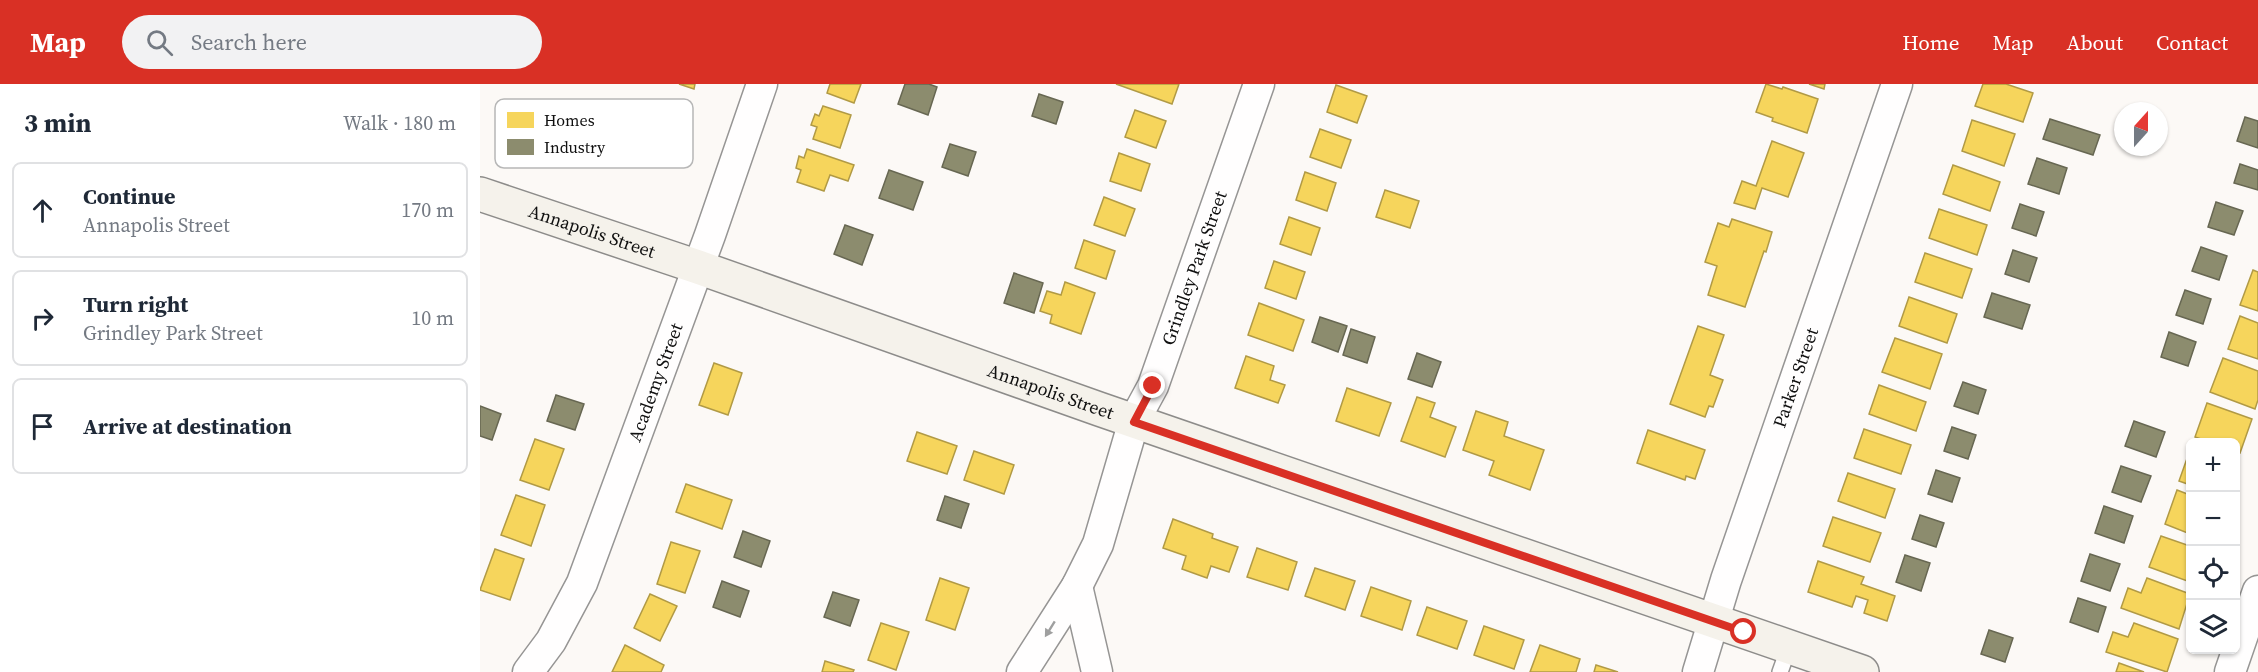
<!DOCTYPE html>
<html lang="en">
<head>
<meta charset="utf-8">
<style>
	body { margin:0; font-family:"Source Serif 4",serif; background:#f2f2f3; color:#1f2937 }
	.controls { position:absolute; right:18px; bottom:18px; display:grid; overflow:hidden; border-radius:9px; box-shadow:0 2px 4px #0004 }
	.controls button { width:54px; height:54px; display:grid; place-items:center; padding:0; border:0; border-bottom:2px solid #e0e1e3; background:#fff; color:#1f2937; font:30px sans-serif }
	.compass { position:absolute; left:1634px; top:18px; width:54px; height:54px; border-radius:50%; background:#fff; box-shadow:0 2px 4px #0004; rotate:21deg }
	.stop { position:absolute; width:18px; height:18px; margin:-14px; border:4px solid #d93025; border-radius:50%; background:#fff }
	.stop.end { background:#d93025; border-color:#fff; box-shadow:0 2px 6px #0008 }
	.list { margin:0; padding:0; list-style:none }
	h2 { display:flex; justify-content:space-between; align-items:center; height:78px; margin:0; padding:0 24px; font-size:26px }
	h2 small { font-size:20px; font-weight:400; color:#747a83 }
	.list li { display:grid; grid-template-columns:39px 1fr auto; gap:18px; align-items:center; box-sizing:border-box; height:96px; margin:0 12px 12px; padding:0 12px; border:2px solid #e0e1e3; border-radius:9px }
	.list b { display:block; font-size:22px; white-space:nowrap }
	.list p { margin:0; font-size:20px; white-space:nowrap; color:#747a83 }
	.list em { font-size:20px; font-style:normal; color:#747a83 }
	.icon { flex:none; width:33px; height:33px; fill:none; stroke:currentColor; stroke-width:2; stroke-linecap:round; stroke-linejoin:round }
	.map { position:relative; flex:none; width:1778px; height:588px; overflow:hidden }
	header { display:flex; align-items:center; gap:36px; box-sizing:border-box; height:84px; padding:0 30px; background:#d93025; color:#fff }
	header strong { font-size:28px }
	nav { display:flex; gap:33px; margin-inline-start:auto; font-size:21px }
	.search { width:420px; height:54px; background:#f2f2f3; display:flex; align-items:center; gap:15px; box-sizing:border-box; padding:0 21px; border-radius:33px; color:#747a83; font-size:22px }
	main { display:flex }
	aside { flex:1; background:#fff }
	.map>svg:first-child { display:block }
	.homes { fill:#f6d55c; stroke:#b19a45; stroke-width:1.5 }
	.industry { fill:#8c8c6e; stroke:#676752; stroke-width:1.5 }
	.lines { fill:none; stroke-linecap:round; stroke-linejoin:round }
	.lane-casing { stroke:#969594; stroke-width:18 }
	.street-casing { stroke:#969594; stroke-width:33 }
	.secondary-casing { stroke:#8d8c8a; stroke-width:36 }
	.lane { stroke:#fffefe; stroke-width:15 }
	.street { stroke:#fffefe; stroke-width:30 }
	.secondary { stroke:#f5f2eb; stroke-width:33 }
	.oneway { fill:#9f9f9f }
	.route { stroke:#d93025; stroke-width:8 }
	.labels { text-anchor:middle; stroke-width:6; stroke-linejoin:round; paint-order:stroke }
	.street-label { font-size:18px; fill:#101010; stroke:#fff }
	.key { fill:#fff; stroke:#b7b7b7; stroke-width:1.5 }
	.key-label { font-size:16px; fill:#101010 }
</style>
</head>
<body>
<header>
<strong>Map</strong>
<div class="search"><svg class="icon" aria-label="search" viewBox="0 0 24 24"><circle cx="10" cy="10" r="6"/><path d="M15 15l6 6"/></svg>Search here</div>
<nav><a>Home</a><a>Map</a><a>About</a><a>Contact</a></nav>
</header>
<main>
<aside>
<h2>3 min<small>Walk · 180 m</small></h2>
<ul class="list">
<li><svg class="icon" aria-label="ahead" viewBox="0 0 24 24"><path d="M12 20V5M6 11l6-6 6 6"/></svg><div><b>Continue</b><p>Annapolis Street</p></div><em>170 m</em></li>
<li><svg class="icon" aria-label="right" viewBox="0 0 24 24"><path d="M7 20v-9h11M14 6l5 5-5 5"/></svg><div><b>Turn right</b><p>Grindley Park Street</p></div><em>10 m</em></li>
<li><svg class="icon" aria-label="arrive" viewBox="0 0 24 24"><path d="M6 21V4h12l-3 4 3 4H6"/></svg><div><b>Arrive at destination</b></div></li>
</ul>
</aside>
<div class="map">
<svg width="1778" height="588" viewBox="0 0 1778 588">
	<rect width="100%" height="100%" fill="#fcf9f6"/>
	<g class="homes">
		<polygon points="199,0 215,0 214,5"/>
		<polygon points="350,0 381,0 374,19 347,9"/>
		<polygon points="636,0 699,0 692,20"/>
		<polygon points="1286,0 1302,5 1303,3 1338,15 1327,49 1292,37 1293,34 1276,28"/>
		<polygon points="1329,0 1345,0 1344,5"/>
		<polygon points="1503,0 1526,0 1553,9 1543,38 1495,22"/>
		<polygon points="856,1 887,12 877,39 847,28"/>
		<polygon points="343,22 371,31 360,64 333,55 337,43 331,41 335,30 339,32"/>
		<polygon points="655,26 686,37 676,64 645,53"/>
		<polygon points="1492,36 1535,50 1524,82 1482,67"/>
		<polygon points="840,45 871,56 861,84 830,73"/>
		<polygon points="1292,57 1324,69 1308,113 1282,104 1275,125 1254,119 1262,97 1276,102"/>
		<polygon points="327,65 374,81 368,97 350,91 344,107 317,98 321,86 316,84 319,72 324,74"/>
		<polygon points="639,69 670,80 661,107 630,97"/>
		<polygon points="1473,81 1520,98 1510,127 1463,110"/>
		<polygon points="825,88 856,99 847,127 816,116"/>
		<polygon points="905,106 939,117 930,144 896,133"/>
		<polygon points="624,113 655,125 645,152 614,141"/>
		<polygon points="1459,125 1507,141 1497,171 1449,154"/>
		<polygon points="809,133 840,144 831,171 800,160"/>
		<polygon points="1252,135 1292,148 1286,168 1284,167 1265,223 1228,211 1237,182 1225,178 1238,139 1249,143"/>
		<polygon points="604,156 635,167 626,195 595,184"/>
		<polygon points="1445,169 1492,185 1482,214 1435,198"/>
		<polygon points="794,177 825,188 816,215 785,204"/>
		<polygon points="1773,186 1778,188 1778,227 1760,221"/>
		<polygon points="585,198 615,209 601,250 570,239 572,231 560,227 567,207 581,211"/>
		<polygon points="1429,213 1477,230 1467,259 1419,242"/>
		<polygon points="779,219 824,236 813,267 768,251"/>
		<polygon points="1760,232 1778,239 1778,275 1748,265"/>
		<polygon points="1218,242 1244,251 1230,291 1243,296 1233,323 1229,322 1225,333 1190,320"/>
		<polygon points="1415,254 1462,270 1450,305 1402,288"/>
		<polygon points="766,272 794,282 790,296 805,301 798,319 755,304"/>
		<polygon points="1743,274 1778,287 1778,316 1775,325 1730,308"/>
		<polygon points="234,279 262,289 248,331 219,321"/>
		<polygon points="1399,301 1446,318 1436,347 1389,330"/>
		<polygon points="867,304 911,319 899,352 856,337"/>
		<polygon points="937,313 955,319 950,333 976,343 965,373 921,357"/>
		<polygon points="1727,319 1772,335 1760,369 1756,368 1756,358 1730,358 1715,353"/>
		<polygon points="996,327 1028,338 1024,352 1064,366 1050,406 1009,391 1014,377 983,366"/>
		<polygon points="1384,345 1431,361 1421,390 1374,374"/>
		<polygon points="1168,346 1225,366 1215,395 1206,392 1205,396 1157,379"/>
		<polygon points="437,348 477,362 467,390 427,377"/>
		<polygon points="55,355 84,365 69,406 40,396"/>
		<polygon points="1710,366 1710,401 1699,397"/>
		<polygon points="494,367 534,381 524,410 484,396"/>
		<polygon points="1368,389 1415,405 1405,434 1358,417"/>
		<polygon points="206,400 252,416 242,445 196,428"/>
		<polygon points="1697,406 1710,411 1710,450 1685,440"/>
		<polygon points="36,411 65,421 51,462 21,451"/>
		<polygon points="1353,433 1401,449 1390,478 1343,462"/>
		<polygon points="693,435 733,450 732,454 758,463 749,488 731,482 727,494 702,485 706,472 683,464"/>
		<polygon points="1681,452 1710,462 1710,498 1669,483"/>
		<polygon points="191,458 220,467 205,509 177,500"/>
		<polygon points="777,464 817,478 808,506 767,493"/>
		<polygon points="15,465 44,475 30,516 0,506"/>
		<polygon points="1338,477 1384,493 1381,500 1415,512 1407,537 1384,529 1388,516 1376,512 1372,523 1328,508"/>
		<polygon points="835,484 875,497 865,526 825,512"/>
		<polygon points="460,494 489,504 475,546 446,536"/>
		<polygon points="1667,494 1710,510 1699,545 1641,524 1648,504 1661,509"/>
		<polygon points="891,503 931,517 922,546 881,532"/>
		<polygon points="170,510 197,522 180,557 154,544"/>
		<polygon points="947,523 987,537 977,565 937,551"/>
		<polygon points="401,539 429,548 416,586 388,576"/>
		<polygon points="1654,539 1698,555 1687,588 1626,568 1633,548 1648,553"/>
		<polygon points="1004,542 1044,556 1034,585 994,571"/>
		<polygon points="145,561 184,581 181,588 132,588"/>
		<polygon points="1060,561 1100,575 1096,588 1050,588"/>
		<polygon points="345,577 374,586 373,588 342,588"/>
		<polygon points="1639,579 1664,588 1636,588"/>
		<polygon points="1116,581 1138,588 1114,588"/>
	</g>
	<g class="industry">
		<polygon points="425,0 449,0 457,3 448,31 418,20"/>
		<polygon points="559,10 583,18 576,40 552,32"/>
		<polygon points="1765,33 1778,37 1778,64 1757,57"/>
		<polygon points="1570,35 1620,51 1613,71 1563,55"/>
		<polygon points="470,60 496,68 488,92 462,83"/>
		<polygon points="1557,74 1587,84 1579,110 1548,100"/>
		<polygon points="1760,80 1778,86 1778,106 1754,99"/>
		<polygon points="409,86 443,98 433,126 399,114"/>
		<polygon points="1736,118 1763,127 1754,151 1728,143"/>
		<polygon points="1540,120 1564,128 1556,152 1532,144"/>
		<polygon points="365,141 393,151 382,181 354,170"/>
		<polygon points="1721,163 1747,172 1739,196 1712,187"/>
		<polygon points="1533,166 1557,174 1549,198 1525,190"/>
		<polygon points="534,189 563,199 554,229 524,219"/>
		<polygon points="1705,206 1731,215 1723,240 1696,231"/>
		<polygon points="1512,209 1550,221 1542,245 1504,233"/>
		<polygon points="840,233 867,242 858,268 832,258"/>
		<polygon points="871,245 895,253 887,279 863,271"/>
		<polygon points="1689,248 1716,258 1708,282 1681,273"/>
		<polygon points="937,269 961,278 952,303 928,295"/>
		<polygon points="1483,298 1506,306 1498,330 1474,322"/>
		<polygon points="76,311 104,320 95,346 67,337"/>
		<polygon points="0,322 21,330 12,356 0,352"/>
		<polygon points="1654,337 1685,348 1676,373 1645,362"/>
		<polygon points="1472,343 1496,351 1488,375 1464,367"/>
		<polygon points="1641,382 1671,392 1661,418 1632,408"/>
		<polygon points="1456,386 1480,394 1472,418 1448,410"/>
		<polygon points="465,412 489,420 481,444 457,436"/>
		<polygon points="1624,422 1653,432 1644,459 1615,449"/>
		<polygon points="1440,431 1464,439 1456,463 1432,455"/>
		<polygon points="263,447 290,457 281,483 254,473"/>
		<polygon points="1610,470 1640,480 1630,507 1601,497"/>
		<polygon points="1425,471 1450,479 1441,507 1416,498"/>
		<polygon points="242,497 269,507 260,533 233,523"/>
		<polygon points="353,508 379,516 370,542 344,533"/>
		<polygon points="1598,514 1626,523 1618,548 1590,538"/>
		<polygon points="1509,546 1533,554 1525,578 1501,570"/>
	</g>
	<g class="lines">
		<defs>
			<polyline id="lane" points="1300,588 1309,563"/>
			<g id="street">
				<polyline points="597,502 617,588"/>
				<path id="s1" d="M48,588L71,557L102,499L230,151L282,0"/>
				<path id="s2" d="M542,588L597,502L618,460L654,337L673,302L779,0"/>
				<path id="s3" d="M1218,588L1246,496L1417,0"/>
				<polyline points="1750,588 1778,507"/>
			</g>
			<g id="secondary">
				<path id="s4" d="M0,110L218,183L619,325L1382,588"/>
			</g>
		</defs>
		<use href="#lane" class="lane-casing"/>
		<use href="#street" class="street-casing"/>
		<use href="#secondary" class="secondary-casing"/>
		<use href="#lane" class="lane"/>
		<use href="#street" class="street"/>
		<use href="#secondary" class="secondary"/>
	</g>
	<defs><path id="oneway-solid" d="M-6-.8H1V-3.2L6.5 0L1 3.2V.8H-6Z" transform="scale(1.5)"/></defs>
	<use class="oneway" href="#oneway-solid" transform="translate(570 545) rotate(122)"/>
	<g class="lines">
		<polyline class="route" points="673,302 654,338 1264,548"/>
	</g>
	<g class="labels">
		<g class="street-label">
			<text dy="6" stroke="none"><textPath href="#s4" startOffset="118">Annapolis Street</textPath></text>
			<text dy="6" stroke="none"><textPath href="#s2" startOffset="442">Grindley Park Street</textPath></text>
			<text dy="6" stroke="none"><textPath href="#s3" startOffset="310">Parker Street</textPath></text>
			<text dy="6" stroke="none"><textPath href="#s1" startOffset="318">Academy Street</textPath></text>
			<text dy="6" stroke="none"><textPath href="#s4" startOffset="604">Annapolis Street</textPath></text>
		</g>
	</g>
	<rect x="15" y="15" width="198" height="69" rx="9" class="key"/>
	<rect x="27" y="28" width="27" height="16" fill="#f6d55c"/>
	<rect x="27" y="55" width="27" height="16" fill="#8c8c6e"/>
	<g class="key-label">
		<text x="64" y="42">Homes</text>
		<text x="64" y="69">Industry</text>
	</g>
</svg>
<div class="controls">
<button>+</button>
<button>−</button>
<button><svg class="icon" aria-label="locate" viewBox="0 0 24 24"><circle cx="12" cy="12" r="6"/><path d="M12 2v4M12 18v4M2 12h4M18 12h4"/></svg></button>
<button><svg class="icon" aria-label="layers" viewBox="0 0 24 24"><path d="M12 4l9 5-9 5-9-5zM3 14l9 5 9-5"/></svg></button>
</div>
<svg class="compass" viewBox="-18 -18 36 36"><path d="M0-13l5 13h-10z" fill="#e53935"/><path d="M0 13l5-13h-10z" fill="#747a83"/></svg>
<div class="stop" style="left:1264px;top:548px"></div>
<div class="stop end" style="left:673px;top:302px"></div>
</div>
</main>
</body>
</html>
